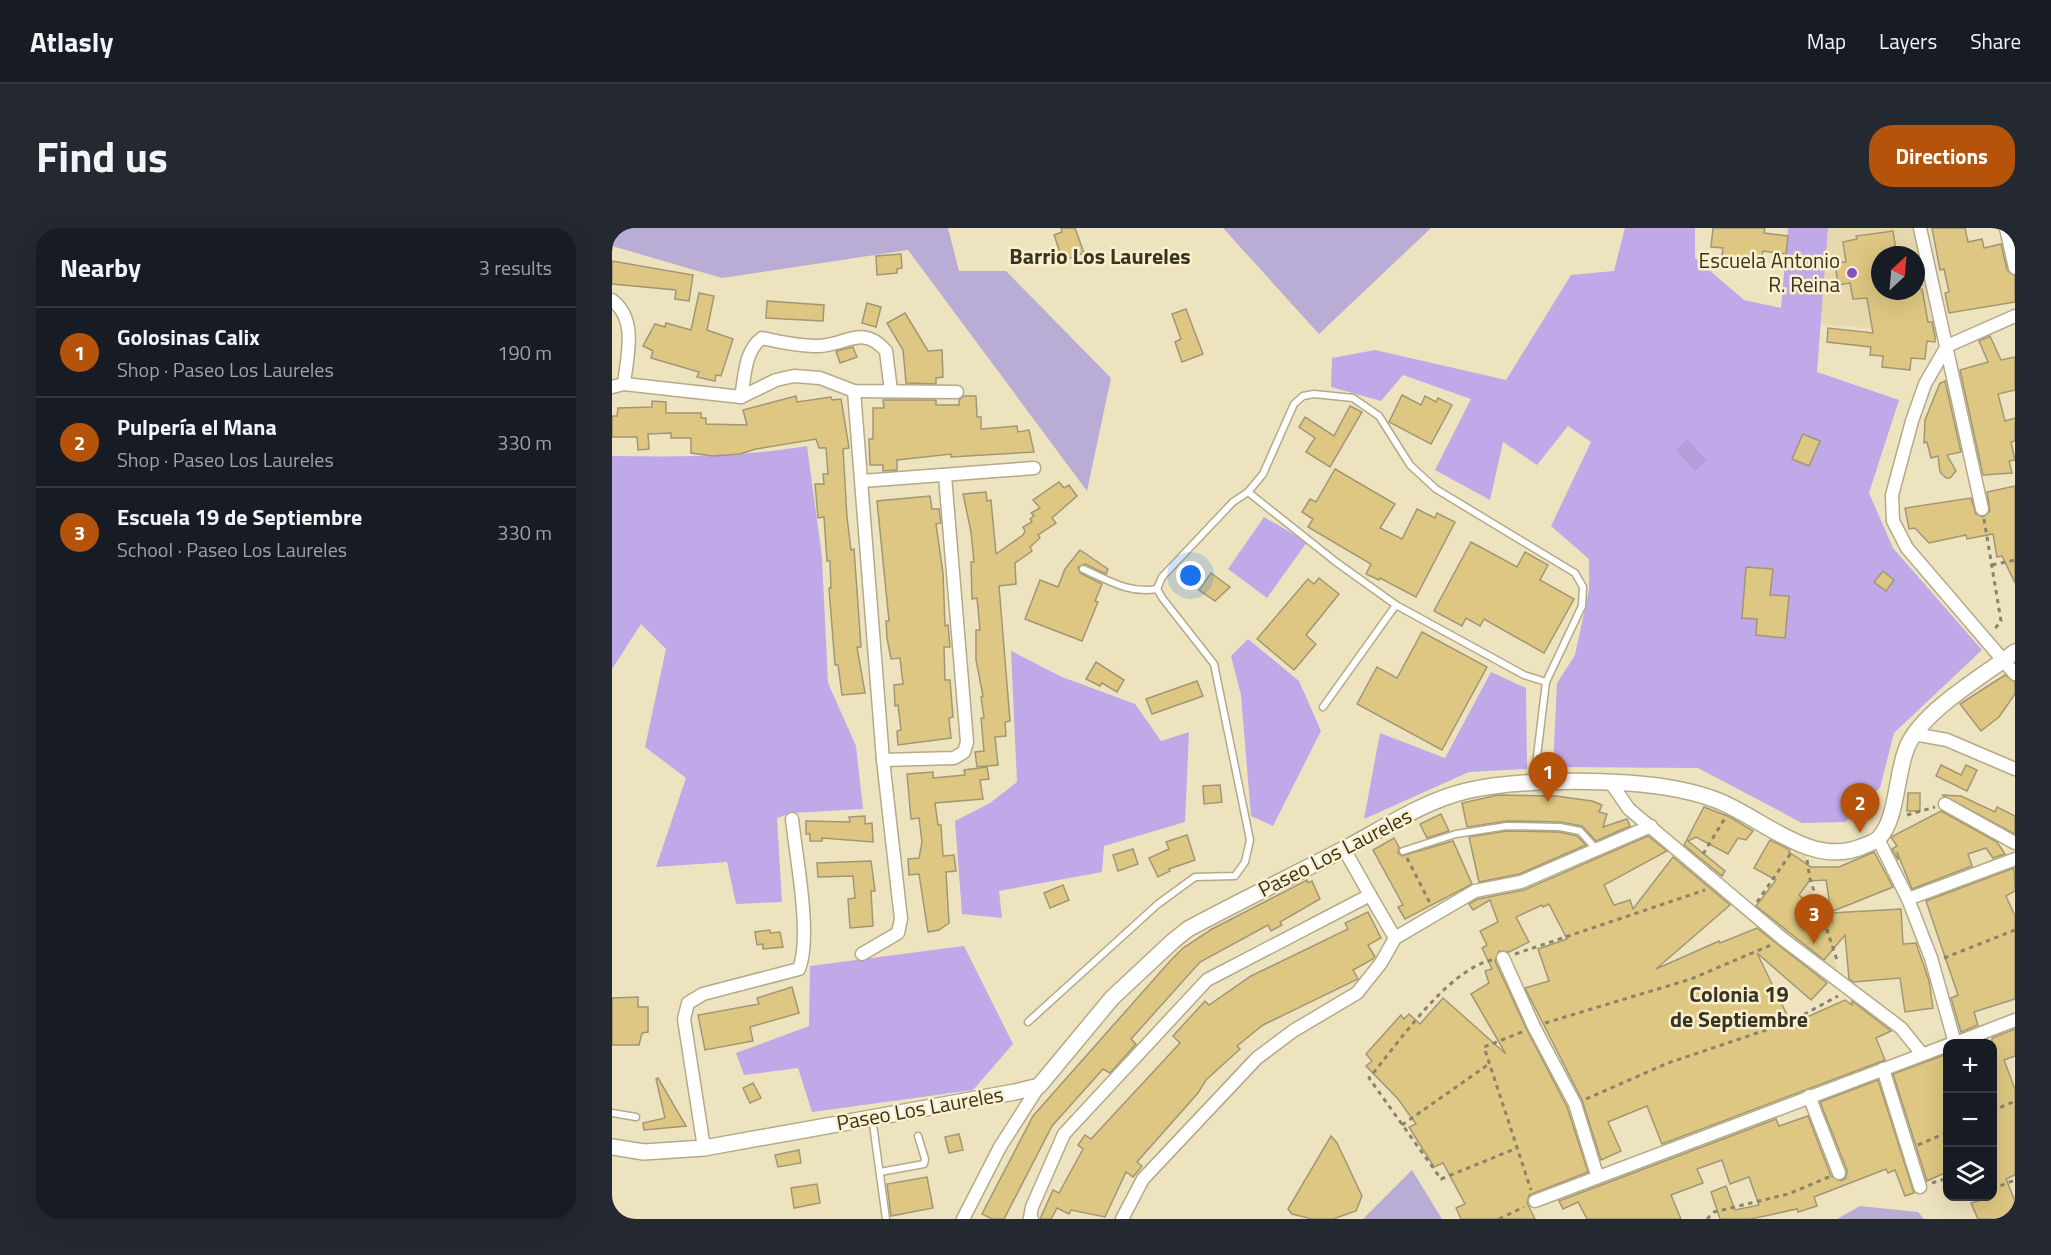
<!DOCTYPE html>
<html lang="en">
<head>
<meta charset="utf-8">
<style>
	body { margin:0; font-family:"Titillium Web",sans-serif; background:#242831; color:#f1f3f6 }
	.controls { position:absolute; right:18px; bottom:18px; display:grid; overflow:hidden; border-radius:12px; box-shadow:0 6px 24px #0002 }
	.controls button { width:54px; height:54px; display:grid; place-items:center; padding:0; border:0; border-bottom:2px solid #363941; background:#171b24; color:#f1f3f6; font:30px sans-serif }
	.compass { position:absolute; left:1259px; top:18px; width:54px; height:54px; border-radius:50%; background:#171b24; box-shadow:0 6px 24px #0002; rotate:26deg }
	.you { position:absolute; left:579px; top:348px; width:21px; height:21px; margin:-15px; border:4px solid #fff; border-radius:50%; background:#1a73e8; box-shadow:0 0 0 9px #1a73e833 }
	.badge { display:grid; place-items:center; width:39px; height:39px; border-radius:50%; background:#b45309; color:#fff; font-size:20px; font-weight:700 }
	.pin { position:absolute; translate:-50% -50px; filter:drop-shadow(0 2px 3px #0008) }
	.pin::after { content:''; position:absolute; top:32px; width:21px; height:18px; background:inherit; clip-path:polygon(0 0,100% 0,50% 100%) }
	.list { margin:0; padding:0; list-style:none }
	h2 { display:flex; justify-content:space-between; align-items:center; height:78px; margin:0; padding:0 24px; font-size:26px }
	h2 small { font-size:20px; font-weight:400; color:#9ea1a6 }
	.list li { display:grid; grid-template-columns:39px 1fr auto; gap:18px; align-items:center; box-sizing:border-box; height:90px; padding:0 24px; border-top:2px solid #363941 }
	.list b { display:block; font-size:22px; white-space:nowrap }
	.list p { margin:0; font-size:20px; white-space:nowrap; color:#9ea1a6 }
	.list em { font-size:20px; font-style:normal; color:#9ea1a6 }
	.icon { flex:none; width:33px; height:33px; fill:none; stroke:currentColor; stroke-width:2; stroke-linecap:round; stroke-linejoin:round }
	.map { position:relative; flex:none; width:1403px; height:991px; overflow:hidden; border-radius:24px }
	header { display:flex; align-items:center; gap:36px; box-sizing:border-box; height:84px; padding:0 30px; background:#171b24; border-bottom:2px solid #363941 }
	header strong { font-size:28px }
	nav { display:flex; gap:33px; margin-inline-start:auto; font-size:21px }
	.intro { display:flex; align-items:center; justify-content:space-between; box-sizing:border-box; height:144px; padding:0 36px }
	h1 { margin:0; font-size:42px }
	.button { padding:15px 27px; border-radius:24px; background:#b45309; color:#fff; font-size:21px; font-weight:700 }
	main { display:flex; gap:36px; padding:0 36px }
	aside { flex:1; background:#171b24; border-radius:24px; box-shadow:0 6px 24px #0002 }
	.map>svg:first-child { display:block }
	.built { fill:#e6d9ae; fill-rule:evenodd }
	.green { fill:#baadd5 }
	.forest { fill:#bfa9e8 }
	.water { fill:#b39ddb }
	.building { fill:#ddc782; stroke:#a29775; stroke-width:1.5 }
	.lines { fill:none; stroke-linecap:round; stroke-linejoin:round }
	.service-casing { stroke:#b4aa87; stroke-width:9 }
	.minor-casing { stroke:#b4aa87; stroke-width:15 }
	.tertiary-casing { stroke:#b4aa87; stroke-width:18 }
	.path { stroke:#8b836b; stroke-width:3; stroke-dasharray:4.5 4.5; stroke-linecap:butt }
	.service { stroke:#fff; stroke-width:6 }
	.minor { stroke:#fff; stroke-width:12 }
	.tertiary { stroke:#fff; stroke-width:15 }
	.poi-dot { fill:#8350c8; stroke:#fcf0cc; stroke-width:2 }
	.labels { text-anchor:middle; stroke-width:5; stroke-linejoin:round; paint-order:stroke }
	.poi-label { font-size:21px; fill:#373325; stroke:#fcf0cc; text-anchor:end }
	.street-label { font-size:21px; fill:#373325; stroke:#fcf0cc }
	.neighbourhood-label { font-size:22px; font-weight:bold; fill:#373325; stroke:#fcf0cc }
</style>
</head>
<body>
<header>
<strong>Atlasly</strong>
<nav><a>Map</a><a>Layers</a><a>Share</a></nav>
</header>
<div class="intro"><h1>Find us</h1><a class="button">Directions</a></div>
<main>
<aside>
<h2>Nearby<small>3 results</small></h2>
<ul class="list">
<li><span class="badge">1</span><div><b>Golosinas Calix</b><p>Shop · Paseo Los Laureles</p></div><em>190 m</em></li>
<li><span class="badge">2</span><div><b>Pulpería el Mana</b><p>Shop · Paseo Los Laureles</p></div><em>330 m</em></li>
<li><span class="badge">3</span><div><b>Escuela 19 de Septiembre</b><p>School · Paseo Los Laureles</p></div><em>330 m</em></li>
</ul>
</aside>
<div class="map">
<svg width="1403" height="991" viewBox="0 0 1403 991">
	<rect width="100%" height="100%" fill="#eee3bf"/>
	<g class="built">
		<path d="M1216,0H1302L1326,106L1209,96ZM1268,27H1304V63H1268Z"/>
		<polygon points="1185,620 1196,625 1192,636 1197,655 1229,752 1143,680"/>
	</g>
	<g class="green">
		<polygon points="0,0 336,0 347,43 394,43 499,150 475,263 296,22 110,50 0,18"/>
		<polygon points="611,0 819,0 707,106"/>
		<polygon points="800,942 830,991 751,991"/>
		<polygon points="1248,978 1306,984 1312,991 1225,991"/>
	</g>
	<g class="forest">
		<polygon points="1013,0 1083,0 1083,30 1132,72 1169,80 1176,0 1216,0 1205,144 1287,172 1257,265 1281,320 1370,422 1282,505 1268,560 1233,594 1190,595 1086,540 941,539 945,455 963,427 977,362 977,331 939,298 979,214 956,198 925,237 891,214 878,272 823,242 859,171 791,147 769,173 719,159 720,130 763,122 894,152 959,47 1002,43"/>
		<path d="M195,218L210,329L216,455L244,518L251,581L179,585L165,590L170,674L124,676L115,634L44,639L74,550L33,519L54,421L29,396L0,441V228C66,229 129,229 195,218Z"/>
		<polygon points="652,289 695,314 655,370 616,341"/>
		<polygon points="636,411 687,453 709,503 661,598 639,588 629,467 619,428"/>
		<polygon points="399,423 450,449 523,476 549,513 577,504 573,594 492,618 490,644 387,663 390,690 350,686 343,593 378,575 405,554"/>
		<polygon points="879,444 914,460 915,541 857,544 752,591 768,505 833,530"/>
		<polygon points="352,718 401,816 361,862 200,884 186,840 132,847 124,825 197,798 198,738"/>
	</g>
	<polygon class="water" points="1075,211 1095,233 1083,243 1064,222"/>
	<g class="building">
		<polygon points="449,0 463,0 472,25 451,33 442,7 450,4"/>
		<polygon points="1101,0 1153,0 1152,5 1176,8 1174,26 1151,23 1149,33 1110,28 1111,20 1099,19"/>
		<polygon points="1320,0 1353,0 1356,14 1370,11 1372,20 1389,16 1395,42 1403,48 1403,74 1337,85 1333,65 1337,64 1332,41 1328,42"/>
		<polygon points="1281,3 1284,22 1268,27 1268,63 1283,63 1283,66 1310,61 1316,94 1320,94 1323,108 1323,114 1315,113 1313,131 1299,130 1298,142 1270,139 1271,128 1258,127 1259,119 1215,114 1216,100 1261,105 1255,70 1241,71 1238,55 1226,57 1223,35 1234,34 1231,14 1245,11 1244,8"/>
		<polygon points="289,26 290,40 285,41 285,45 265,47 264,28"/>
		<polygon points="0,33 81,47 77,73 63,71 64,62 0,56"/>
		<polygon points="87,65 102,68 95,102 121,111 109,148 104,147 103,153 85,149 87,144 39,130 41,123 31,118 43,96 53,99 54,95 79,102"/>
		<polygon points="155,73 212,77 211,93 154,90"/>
		<polygon points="255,75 269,79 264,99 250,95"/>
		<polygon points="574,81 591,126 570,134 563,114 569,111 560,86"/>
		<polygon points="293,85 316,123 330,122 331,149 324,150 324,156 294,155 291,122 275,95"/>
		<polygon points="1378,108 1389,132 1403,129 1403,162 1386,166 1393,193 1403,190 1403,213 1399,214 1403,232 1397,233 1400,245 1371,247 1348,142 1376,134 1367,113"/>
		<polygon points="241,119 245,129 228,135 224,123"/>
		<polygon points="1333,153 1349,224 1335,227 1344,243 1338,250 1334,250 1328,244 1326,228 1319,230 1315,214 1312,215 1313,192 1328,155"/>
		<polygon points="790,167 809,177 813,168 824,174 826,170 840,177 819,216 777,194"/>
		<polygon points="184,168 185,174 219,169 220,172 229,171 237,220 231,221 235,289 239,322 242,321 249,419 245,419 253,465 230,467 227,444 226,437 223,437 217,360 219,360 218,333 215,333 212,289 206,290 203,256 212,256 211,246 216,246 214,220 207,220 204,211 144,221 128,226 101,228 79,225 79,210 59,210 59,205 36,206 37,221 26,222 25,209 0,209 0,188 5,188 6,180 40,179 40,173 54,174 54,185 89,185 89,190 94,190 94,196 135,197 131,182"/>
		<polygon points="352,168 364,168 365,189 369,189 369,201 405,198 406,204 417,202 422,224 339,229 339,226 285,232 285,242 271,243 271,237 258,237 257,211 261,211 261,180 272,180 271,172 324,172 324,177 347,177 347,172"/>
		<polygon points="738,178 750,184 718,239 694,224 703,210 687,199 693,189 722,208"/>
		<polygon points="1191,206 1208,213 1197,238 1180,231"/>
		<polygon points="723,241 783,276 768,300 790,311 805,281 823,290 825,285 843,294 804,369 768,350 767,352 754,346 759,336 696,299 701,291 690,284 698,271 704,274"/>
		<polygon points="447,254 452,260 457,257 465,268 440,290 444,295 426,307 428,310 418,319 420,323 403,335 404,356 387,358 398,493 393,494 394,508 383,509 386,537 365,539 363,524 372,523 369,490 372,490 369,469 371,468 364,432 364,402 368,402 365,370 360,371 359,334 362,334 359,304 351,266 374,264 375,273 379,272 384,326 411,307 413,303 411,299 420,294 418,291 422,288 419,285 428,280 421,272"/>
		<polygon points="1403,258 1403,355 1390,328 1385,329 1381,306 1355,311 1354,307 1317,315 1303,300 1297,301 1293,280 1359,270 1364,286 1371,289 1378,283 1375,264"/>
		<polygon points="318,268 320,281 327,281 329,295 324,296 331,345 333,398 336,397 338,419 332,419 333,452 338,452 341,489 337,490 339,510 286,517 285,503 289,502 286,477 283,478 282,457 291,456 288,430 279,431 275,410 274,393 277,393 265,273"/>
		<polygon points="859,314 905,339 913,324 936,337 928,352 962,371 932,425 872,391 868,398 854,390 850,398 822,383"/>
		<polygon points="468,322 496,341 494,346 473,336 466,339 468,345 490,356 483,373 486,374 470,413 413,391 428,352 446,359 453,341"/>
		<polygon points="1134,339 1161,341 1158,367 1177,368 1173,410 1144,407 1145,391 1130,390"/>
		<polygon points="1271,343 1282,352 1274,363 1262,354"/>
		<polygon points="599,345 618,359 603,373 587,362"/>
		<polygon points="707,350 727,366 694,407 704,416 682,442 645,411 696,351 702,356"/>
		<polygon points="810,404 875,439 830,522 745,476 765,439 785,450"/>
		<polygon points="484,434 512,452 505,464 490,455 488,458 474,451"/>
		<polygon points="1393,447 1403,454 1403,466 1387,489 1369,503 1348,476"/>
		<polygon points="585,453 591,468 540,486 534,471"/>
		<polygon points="1329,537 1349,547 1354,537 1365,542 1355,563 1324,548"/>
		<polygon points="375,539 377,551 368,552 371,571 323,575 326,597 329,597 331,628 342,627 344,643 334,644 337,695 327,702 316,704 307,646 297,647 296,631 307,630 310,614 307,590 299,591 295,546 321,544 321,550 353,547 352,542"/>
		<polygon points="608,557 610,574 592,576 591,558"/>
		<polygon points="1296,565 1308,565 1308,583 1295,583"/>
		<polygon points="886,567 944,568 980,573 990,577 987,584 995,586 991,599 1015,591 1018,598 984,613 970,598 948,594 895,593 855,599 850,575"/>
		<polygon points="1330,567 1349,568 1383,584 1385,579 1403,588 1403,606"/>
		<polygon points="1092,579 1118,589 1141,603 1134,612 1126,610 1116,626 1084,609 1076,613 1113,643 1110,648 1072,617"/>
		<polygon points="1329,583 1385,614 1393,626 1381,630 1374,620 1356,626 1360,638 1300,661 1285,624 1286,632 1280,621 1285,618 1279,609"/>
		<polygon points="829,586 837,603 815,610 808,596"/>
		<polygon points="253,588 253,596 260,595 261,614 210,610 210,613 198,613 198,606 194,606 194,593 238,594 237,589"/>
		<polygon points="895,603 947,604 965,608 974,617 907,646 867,654 857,609"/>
		<polygon points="575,607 583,632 557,641 558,643 546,649 537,630 557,621 554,614"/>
		<polygon points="1036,608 1055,623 992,657 1002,677 1018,672 1021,681 1061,629 1118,677 1044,741 1107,713 1108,715 1145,700 1215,755 1199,772 1145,725 1179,795 1177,797 1233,772 1240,777 1240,773 1279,803 1264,810 1273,832 1050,916 1035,878 996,894 1009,923 989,932 970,872 913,760 937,753 926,721 955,711 937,676 931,679 930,677 904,689 917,714 897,724 887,723 883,733 915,802 955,879 976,944 917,967 915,975 923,991 849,991 844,980 853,976 831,935 822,939 797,899 804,896 786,871 754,838 760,833 754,826 789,787 792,791 797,786 808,796 831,770 894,826 859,766 877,755 873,743 880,741 870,720 875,717 868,703 886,694 878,672 861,682 857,676 866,671 912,662"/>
		<polygon points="782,610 787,619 786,625 790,628 841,613 860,656 793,691 786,679 791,677 761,622"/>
		<polygon points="1158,612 1178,622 1177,624 1199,639 1227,639 1262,624 1281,659 1219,684 1214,652 1197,653 1187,667 1220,693 1219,685 1289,681 1291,716 1304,715 1317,753 1321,780 1293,784 1288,750 1242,754 1237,751 1233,707 1212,732 1144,678 1164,652 1142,640"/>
		<polygon points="521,621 526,636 506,643 501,627"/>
		<polygon points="259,633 263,663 259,663 261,698 238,700 236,671 243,670 241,648 206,649 205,635"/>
		<polygon points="1402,640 1403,663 1394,668 1403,688 1403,771 1362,784 1366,797 1349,804 1339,770 1346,767 1314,673"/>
		<polygon points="695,652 696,655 700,653 708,671 668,694 670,697 659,703 656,697 588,734 519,811 524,816 498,845 491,841 440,898 392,991 380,991 370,986 421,888 559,732 571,720 600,701"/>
		<polygon points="451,657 457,672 438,680 432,665"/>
		<polygon points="756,684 769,710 756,717 763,729 761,731 741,742 746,751 651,797 625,818 628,821 594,852 586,865 525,934 530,938 521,949 514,944 493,989 459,982 457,986 445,980 439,991 428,991 441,962 447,965 471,921 466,917 473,907 479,911 568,815 561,808 593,773 597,777 639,748 736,701 733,695"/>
		<polygon points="158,702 158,705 168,704 171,719 151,721 151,716 145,717 143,704"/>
		<polygon points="180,759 187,785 138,799 141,813 93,822 86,787 147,776 145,770"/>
		<polygon points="26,769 26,779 36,779 36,804 30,805 27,817 0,817 0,770"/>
		<polygon points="1403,801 1403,828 1392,832 1403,861 1403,947 1394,951 1403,973 1403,991 1366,991 1359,975 1380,969 1380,810"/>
		<polygon points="1335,826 1335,944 1315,953 1281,846"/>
		<polygon points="46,850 74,898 32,902 31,895 53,890 44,851"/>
		<polygon points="1266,852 1302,965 1293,968 1283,942 1276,945 1274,941 1202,969 1205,978 1186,984 1185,981 1139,991 1108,991 1099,964 1114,958 1123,982 1147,977 1137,949 1118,956 1110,932 1085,941 1091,955 1059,967 1069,991 975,991 966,974 951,981 947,973 1164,891 1167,898 1196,888 1219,948 1229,953 1234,950 1235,942 1208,874"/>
		<polygon points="141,855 149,870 138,875 131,860"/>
		<polygon points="347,906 351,922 337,925 333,909"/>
		<polygon points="719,908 725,915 750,968 744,983 721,991 700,991 680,986 676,981"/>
		<polygon points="187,922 189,935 166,939 163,927"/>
		<polygon points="315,949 321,980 279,988 275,956"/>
		<polygon points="205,956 208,975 182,980 179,960"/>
	</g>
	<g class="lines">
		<defs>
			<g id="service">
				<polyline points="636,264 724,334 784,377 912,447 934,454 922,553"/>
				<path d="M471,341C496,352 517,366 545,361"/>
				<polyline points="711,479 784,377"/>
				<polyline points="791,623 844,606 895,598 948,599 968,603 985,622"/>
				<polyline points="416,794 546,676 583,649 623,648 633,634 638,612 602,436 551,371 545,361 550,349 621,274 636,264 651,246 682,176 691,168 702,166 741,170 767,188 798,237 824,261 963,345 971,359 970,378 934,454"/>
				<polyline points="0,885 24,889"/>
				<polyline points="260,889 274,991"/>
				<polyline points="268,944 312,936 313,931 306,908"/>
			</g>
			<g id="minor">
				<polyline points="1308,0 1370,281"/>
				<polyline points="1394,0 1403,40"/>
				<path d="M0,72C26,92 15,127 12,156"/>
				<polyline points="1403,88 1335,118 1313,156 1300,193 1280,267 1281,293 1295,320 1403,446"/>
				<polyline points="0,159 12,156 129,169 164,152 182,148 208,150 242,163 345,164"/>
				<polyline points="242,163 271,532 289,691 286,705 250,726"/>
				<path d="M129,169C133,149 132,123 150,110C168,114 187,118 206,118C234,117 251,96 274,123L279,163"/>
				<polyline points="250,253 422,240"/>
				<polyline points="1302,506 1335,512 1403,541"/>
				<polyline points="271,532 342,530 352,524 355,514 333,248"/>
				<polyline points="999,555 1017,581 1171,711 1289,800 1310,826"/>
				<polyline points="1333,576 1403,615"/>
				<polyline points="1266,611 1296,671 1319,730 1343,815"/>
				<polyline points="758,667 783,710"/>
				<polyline points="1296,671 1403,631"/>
				<polyline points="891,730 922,799 963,876 985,947"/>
				<polyline points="1341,816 1403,792"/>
				<polyline points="1271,841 1308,959"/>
				<polyline points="1197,868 1227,945"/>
				<path d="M92,920L72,791L76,775L91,766L187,741C200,708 184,629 180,591"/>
				<polyline points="923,973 1336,817"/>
				<polyline points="351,991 388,919 427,858"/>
				<polyline points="420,991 418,990 420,979 452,906 595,752 758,667 732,621"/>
				<polyline points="510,991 531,951 645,830 681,803 745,765 769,735 783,710 863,663 909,654 1039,598"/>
			</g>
			<path id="tertiary" d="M0,919L32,924L92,920L403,864L427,858L500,770L561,713L576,701C628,673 682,647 734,620C772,600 812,573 854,563C900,552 969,552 1016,555C1044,557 1078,562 1104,572C1148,588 1198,640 1249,619C1254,617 1263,614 1267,610C1286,590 1284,542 1296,517C1312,482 1372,447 1403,424"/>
		</defs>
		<use href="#service" class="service-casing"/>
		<use href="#minor" class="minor-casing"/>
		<use href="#tertiary" class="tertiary-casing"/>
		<g class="path">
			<polyline points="1372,291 1389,393 1381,403"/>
			<polyline points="1380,337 1403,332"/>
			<polyline points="1295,587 1323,579"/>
			<polyline points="1091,626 1113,590"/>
			<polyline points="795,630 818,675"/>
			<polyline points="1195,632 1198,651 1226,735"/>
			<polyline points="1145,674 1179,625"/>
			<polyline points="903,726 1093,662"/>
			<polyline points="1332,730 1403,702"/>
			<path d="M880,732C835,742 786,816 757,850L829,951L905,920"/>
			<polyline points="933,795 1079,751 1159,717"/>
			<polyline points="910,804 872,819 919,962"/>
			<polyline points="974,871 1056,835 1178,794 1226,768"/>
			<polyline points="1380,883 1403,873"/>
			<polyline points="790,897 877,836"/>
			<polyline points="1306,917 1336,904"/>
			<polyline points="1320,955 1336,950"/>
			<polyline points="1380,961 1403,952"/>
			<polyline points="887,991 912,979"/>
			<polyline points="1095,991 1102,984 1176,966 1217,949"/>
		</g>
		<use href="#service" class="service"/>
		<use href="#minor" class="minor"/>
		<use href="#tertiary" class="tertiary"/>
	</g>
	<circle class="poi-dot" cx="1240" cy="45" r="6"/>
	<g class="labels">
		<g class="poi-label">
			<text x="1228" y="40">Escuela Antonio<tspan x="1228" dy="24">R. Reina</tspan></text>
		</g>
		<g class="street-label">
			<text transform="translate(723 625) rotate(-27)" y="7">Paseo Los Laureles</text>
			<text transform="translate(308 881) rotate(-10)" y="7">Paseo Los Laureles</text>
		</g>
		<g class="neighbourhood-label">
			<text x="488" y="36">Barrio Los Laureles</text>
			<text x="1127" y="774">Colonia 19<tspan x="1127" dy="25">de Septiembre</tspan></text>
		</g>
	</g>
</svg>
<div class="controls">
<button>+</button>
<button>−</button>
<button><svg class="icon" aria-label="layers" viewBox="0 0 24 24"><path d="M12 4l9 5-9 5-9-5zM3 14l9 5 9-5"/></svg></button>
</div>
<svg class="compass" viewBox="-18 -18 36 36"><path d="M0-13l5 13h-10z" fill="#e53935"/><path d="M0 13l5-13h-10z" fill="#9ea1a6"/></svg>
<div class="you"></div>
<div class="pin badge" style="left:936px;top:574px">1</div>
<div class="pin badge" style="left:1248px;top:605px">2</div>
<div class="pin badge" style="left:1202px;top:716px">3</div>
</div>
</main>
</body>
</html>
